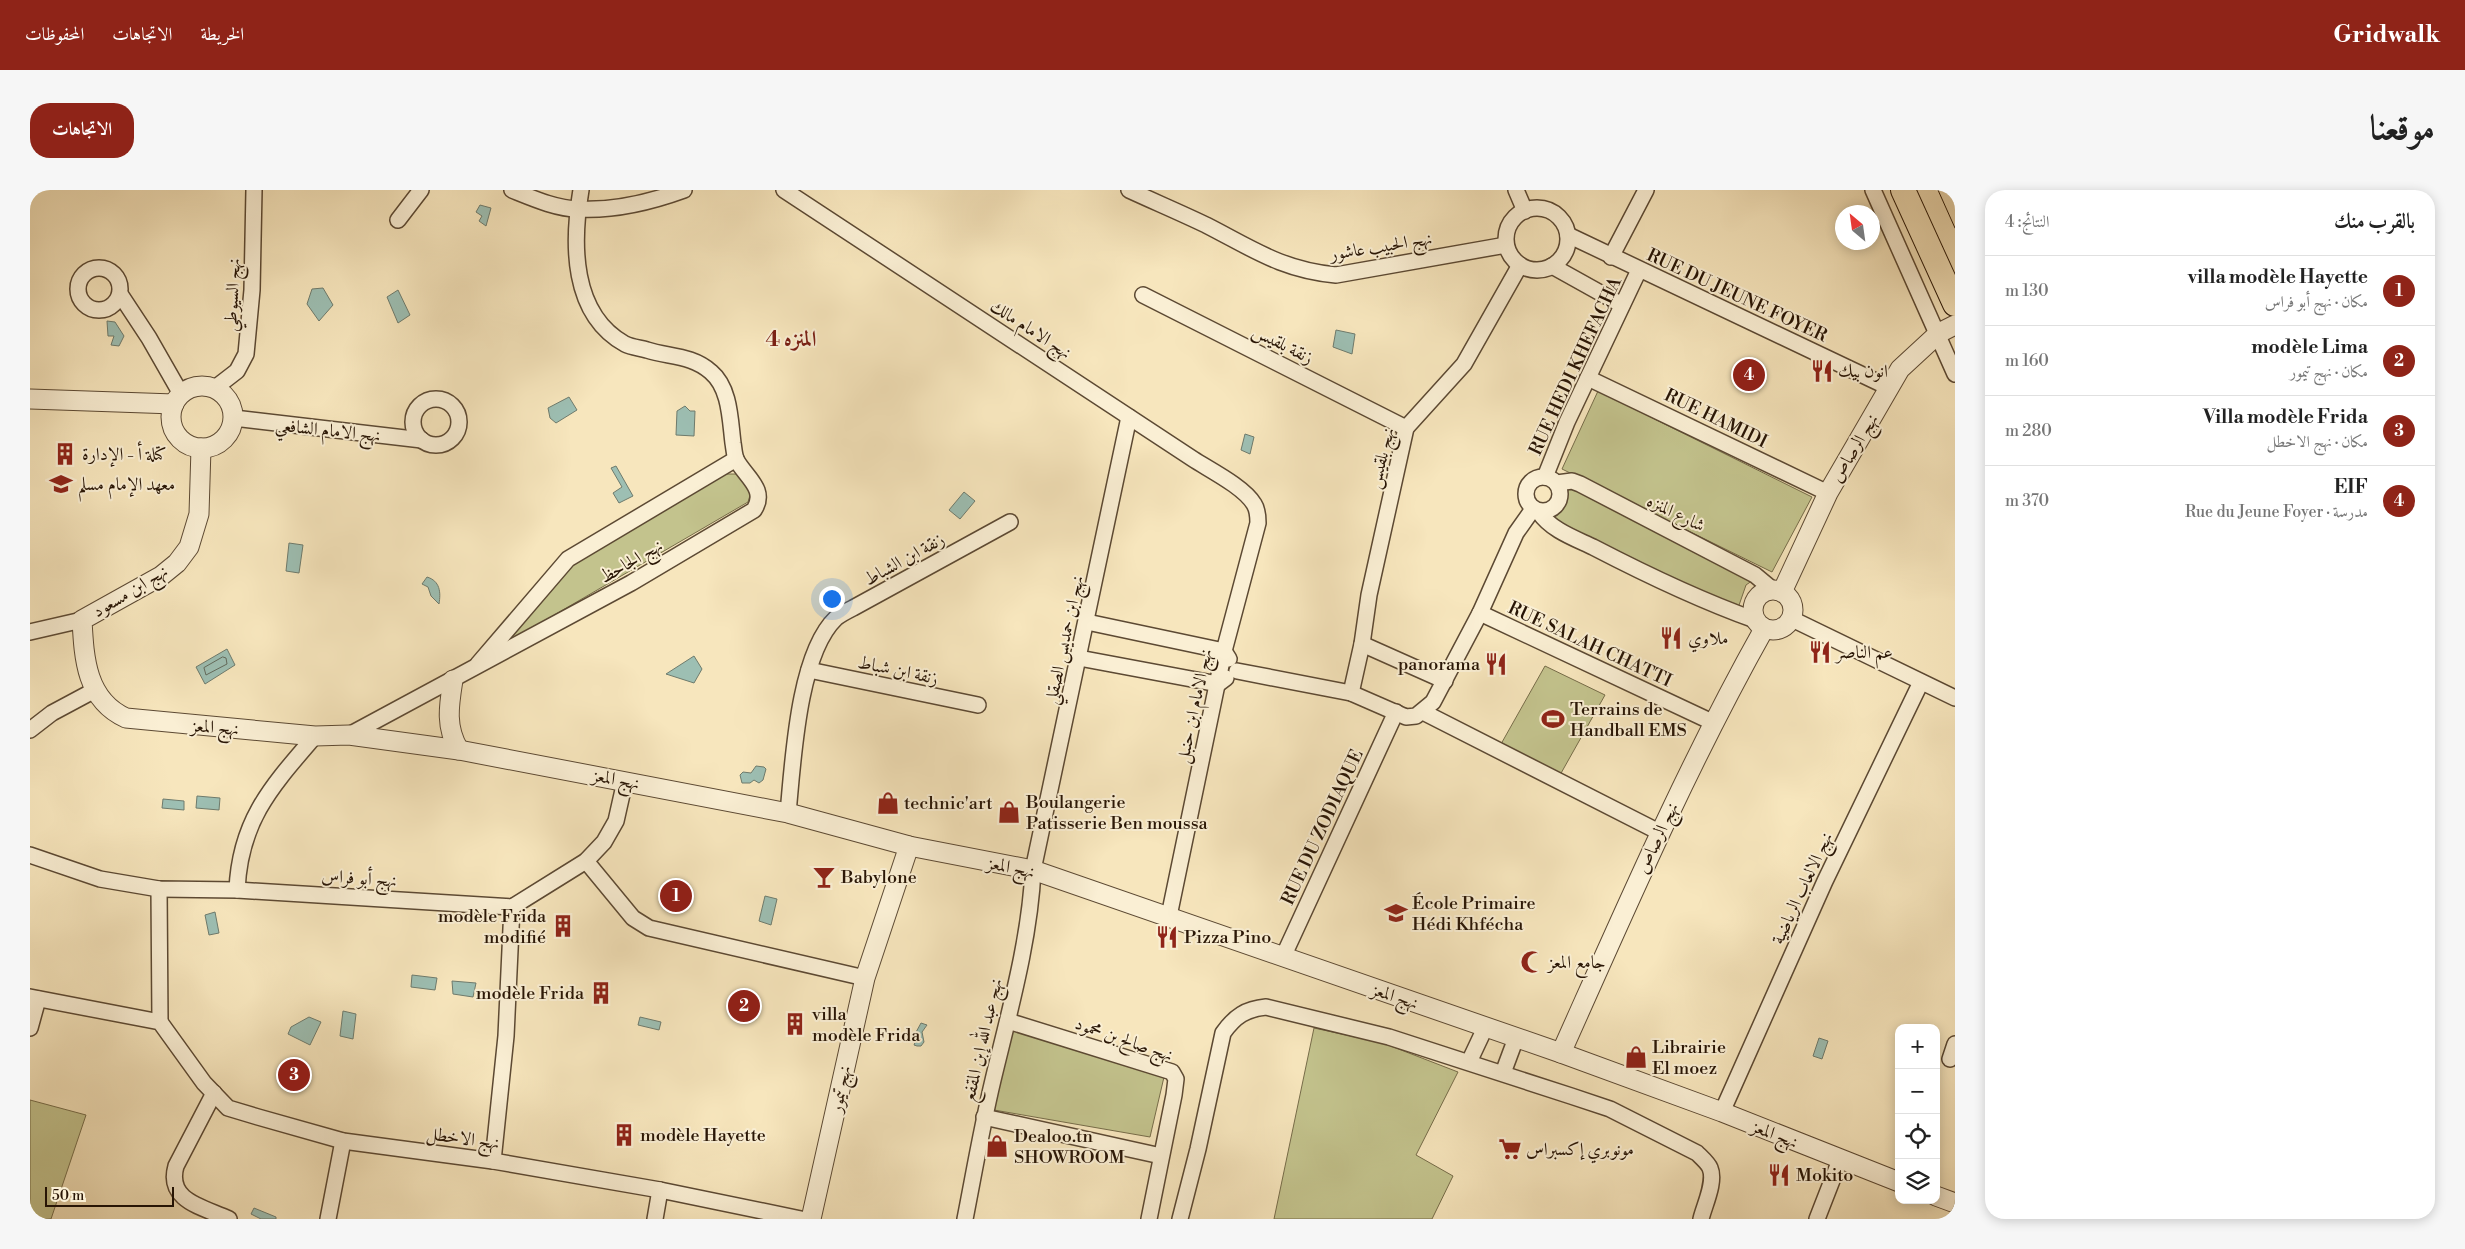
<!DOCTYPE html>
<html lang="ar">
<head>
<meta charset="utf-8">
<style>
	body { margin:0; font-family:"Libre Bodoni",Amiri,serif; background:#f6f6f6; color:#222; direction:rtl }
	.controls { position:absolute; right:15px; bottom:15px; display:grid; overflow:hidden; border-radius:10px; box-shadow:0 2px 12px #0003 }
	.controls button { width:45px; height:45px; display:grid; place-items:center; padding:0; border:0; border-bottom:1px solid #e0e0e0; background:#fff; color:#222; font:25px sans-serif }
	.compass { position:absolute; left:1805px; top:15px; width:45px; height:45px; border-radius:50%; background:#fff; box-shadow:0 2px 12px #0003; rotate:331deg }
	.scale { position:absolute; left:15px; bottom:12px; width:129px; box-sizing:border-box; padding-left:5px; border:2px solid #281505; border-top:0; font-size:14px; line-height:18px; white-space:nowrap; color:#281505; -webkit-text-stroke:4px #faefd4; paint-order:stroke }
	.you { position:absolute; left:801px; top:408px; width:18px; height:18px; margin:-12px; border:4px solid #fff; border-radius:50%; background:#1a73e8; box-shadow:0 0 0 8px #1a73e833 }
	.badge { display:grid; place-items:center; width:32px; height:32px; border-radius:50%; background:#8f2418; color:#fff; font-size:16px; font-weight:700 }
	.pin { position:absolute; translate:-50% -50%; border:2px solid #fff; box-shadow:0 1px 5px #0006 }
	.list { margin:0; padding:0; list-style:none }
	h2 { display:flex; justify-content:space-between; align-items:center; height:65px; margin:0; padding:0 20px; font-size:21px }
	h2 small { font-size:16px; font-weight:400; color:#767676 }
	.list li { display:grid; grid-template-columns:32px 1fr auto; gap:15px; align-items:center; box-sizing:border-box; height:70px; padding:0 20px; border-top:1px solid #e0e0e0 }
	.list b { display:block; font-size:19px; white-space:nowrap }
	.list p { margin:0; font-size:16px; white-space:nowrap; color:#767676 }
	.list em { font-size:16px; font-style:normal; color:#767676 }
	.icon { flex:none; width:28px; height:28px; fill:none; stroke:currentColor; stroke-width:2; stroke-linecap:round; stroke-linejoin:round }
	.map { position:relative; flex:none; width:1925px; height:1029px; overflow:hidden; direction:ltr; border-radius:20px }
	header { display:flex; align-items:center; gap:30px; box-sizing:border-box; height:70px; padding:0 25px; background:#8f2418; color:#fff }
	header strong { font-size:24px }
	nav { display:flex; gap:28px; margin-inline-start:auto; font-size:18px }
	.intro { display:flex; align-items:center; justify-content:space-between; box-sizing:border-box; height:120px; padding:0 30px }
	h1 { margin:0; font-size:35px }
	.button { padding:12px 22px; border-radius:20px; background:#8f2418; color:#fff; font-size:18px; font-weight:700 }
	main { display:flex; gap:30px; padding:0 30px }
	aside { flex:1; background:#fff; border-radius:20px; box-shadow:0 2px 12px #0003 }
	.map>svg:first-child { display:block }
	.green { fill:#c3c38d; stroke:#766c49 }
	.water { fill:#9dbfb3; stroke:#6e7b6d }
	.lines { fill:none; stroke-linecap:round; stroke-linejoin:round }
	.shore { stroke:#626a5c; stroke-width:1 }
	.minor-casing { stroke:#5c4933; stroke-width:18 }
	.tertiary-casing { stroke:#5c4933; stroke-width:21 }
	.primary-casing { stroke:#281505; stroke-width:26 }
	.minor { stroke:#faefd4; stroke-width:15 }
	.tertiary { stroke:#faefd4; stroke-width:19 }
	.primary { stroke:#f7e6bd; stroke-width:24 }
	.tram { stroke:#281505; stroke-width:1 }
	.labels { text-anchor:middle; stroke-width:4; stroke-linejoin:round; paint-order:stroke }
	.street-label { font-size:18px; fill:#281505; stroke:#faefd4 }
	.poi-label { font-size:18px; fill:#281505; stroke:#faefd4; text-anchor:start }
	.district-label { font-size:22px; font-weight:bold; fill:#7a1f14; stroke:#faefd4 }
</style>
</head>
<body>
<header>
<strong>Gridwalk</strong>
<nav><a>الخريطة</a><a>الاتجاهات</a><a>المحفوظات</a></nav>
</header>
<div class="intro"><h1>موقعنا</h1><a class="button">الاتجاهات</a></div>
<main>
<aside>
<h2>بالقرب منك<small>النتائج: 4</small></h2>
<ul class="list">
<li><span class="badge">1</span><div><b>villa modèle Hayette</b><p>مكان · نهج أبو فراس</p></div><em>130 m</em></li>
<li><span class="badge">2</span><div><b>modèle Lima</b><p>مكان · نهج تيمور</p></div><em>160 m</em></li>
<li><span class="badge">3</span><div><b>Villa modèle Frida</b><p>مكان · نهج الاخطل</p></div><em>280 m</em></li>
<li><span class="badge">4</span><div><b>EIF</b><p>مدرسة · Rue du Jeune Foyer</p></div><em>370 m</em></li>
</ul>
</aside>
<div class="map">
<svg width="1925" height="1029" viewBox="0 0 1925 1029">
	<rect width="100%" height="100%" fill="#f7e6bd"/>
	<filter id="stains"><feTurbulence type="fractalNoise" baseFrequency=".004" numOctaves="4"/><feColorMatrix values="0 0 0 0 .2 0 0 0 0 .09 0 0 0 0 .02 0 0 0 .5 -.17"/></filter>
	<radialGradient id="worn" r=".72"><stop offset=".6" stop-color="#630" stop-opacity="0"/><stop offset="1" stop-color="#630" stop-opacity=".3"/></radialGradient>
	<g class="green">
		<polygon points="1568,201 1782,307 1742,382 1532,279"/>
		<polygon points="693,284 709,284 721,302 718,312 466,459 539,371"/>
		<path d="M1535,295L1726,388L1716,395L1707,421L1517,326C1532,319 1535,311 1535,295Z"/>
		<polygon points="1515,476 1575,505 1530,585 1471,554"/>
		<polygon points="1284,838 1353,853 1428,882 1386,965 1423,986 1402,1029 1244,1029"/>
		<polygon points="981,840 1134,887 1120,947 964,920"/>
		<polygon points="0,910 56,925 21,1029 0,1029"/>
	</g>
	<g class="water">
		<polygon points="450,15 461,18 456,36 449,31 452,26 446,22"/>
		<polygon points="293,98 303,115 289,131 277,114 282,99"/>
		<polygon points="368,100 380,125 368,133 357,107"/>
		<polygon points="77,131 85,132 94,146 89,156 81,155 84,146 78,146"/>
		<polygon points="1306,140 1325,144 1322,164 1303,157"/>
		<polygon points="539,207 547,220 526,233 520,228 518,218"/>
		<polygon points="655,216 660,221 665,221 664,246 646,245 647,221"/>
		<polygon points="1215,244 1224,247 1220,264 1211,260"/>
		<polygon points="586,276 603,306 589,313 583,303 592,297 581,278"/>
		<polygon points="934,302 945,311 930,329 919,320"/>
		<polygon points="259,353 273,355 269,383 256,381"/>
		<path d="M397,387C410,391 411,402 409,414L401,406L398,397L392,394Z"/>
		<polygon points="197,459 205,475 175,494 166,477"/>
		<polygon points="664,466 672,479 664,493 636,484"/>
		<polygon points="726,576 734,577 736,579 733,590 729,593 724,590 720,593 712,593 710,585 713,582 721,583"/>
		<polygon points="167,606 190,608 189,620 166,618"/>
		<polygon points="133,609 154,611 154,620 132,618"/>
		<polygon points="735,706 747,709 741,735 729,731"/>
		<polygon points="185,722 189,743 179,745 175,725"/>
		<polygon points="382,785 407,788 405,800 381,797"/>
		<polygon points="422,791 446,793 443,807 423,804"/>
		<polygon points="313,821 326,824 323,849 310,846"/>
		<polygon points="279,827 291,832 280,855 258,844 261,837"/>
		<polygon points="610,827 631,832 629,840 608,835"/>
		<polygon points="891,833 897,835 892,842 894,852 891,856 887,856 884,855 886,850 885,844"/>
		<polygon points="1789,848 1798,851 1792,869 1783,866"/>
		<polygon points="224,1018 246,1027 246,1029 231,1029 221,1024"/>
	</g>
	<g class="lines">
		<polygon class="shore" points="193,467 196,468 197,474 176,485 174,478"/>
		<defs>
			<g id="minor">
				<path d="M482,0C502,8 527,19 548,19C583,21 621,12 654,0"/>
				<path d="M754,0L1163,269C1180,280 1214,297 1224,314C1228,320 1228,327 1228,333L1194,461L1139,726"/>
				<path d="M1099,0C1125,12 1151,23 1176,35C1223,59 1252,80 1306,85L1476,55"/>
				<polyline points="1486,0 1495,21"/>
				<polyline points="1843,0 1925,184"/>
				<circle cx="1507" cy="49" r="31"/>
				<polyline points="368,30 391,0"/>
				<polyline points="1538,45 1860,198"/>
				<polyline points="1581,67 1616,0"/>
				<polyline points="1522,76 1592,115"/>
				<circle cx="69" cy="99" r="21"/>
				<polyline points="90,104 119,148 151,204"/>
				<polyline points="1113,105 1376,238"/>
				<polyline points="1558,188 1798,303"/>
				<polyline points="185,198 207,181 216,164 222,100 224,0"/>
				<circle cx="406" cy="232" r="23"/>
				<polyline points="204,228 392,250"/>
				<circle cx="1513" cy="304" r="17"/>
				<polyline points="1515,287 1537,232 1609,80"/>
				<polyline points="1527,293 1542,291 1550,294 1725,385 1743,400"/>
				<path d="M1509,322C1521,340 1544,348 1563,357C1615,384 1669,410 1725,430"/>
				<polyline points="1450,423 1682,532"/>
				<polyline points="1762,429 1925,508"/>
				<polyline points="1057,432 1194,461 1199,469"/>
				<polyline points="0,442 52,430"/>
				<polyline points="1332,454 1415,491"/>
				<polyline points="1049,468 1188,494 1196,488"/>
				<polyline points="448,474 538,369 706,269"/>
				<polyline points="779,480 948,515"/>
				<polyline points="1207,481 1321,503 1376,527 1386,526 1403,512 1450,423 1486,343 1503,319"/>
				<polyline points="1321,503 1332,454 1339,405 1376,238 1434,174 1490,75"/>
				<polyline points="1393,522 1629,642"/>
				<polyline points="0,540 22,523 65,500"/>
				<path d="M319,545L601,393L724,320C737,300 717,288 707,271C704,266 704,258 703,253C700,229 700,198 681,182C662,165 639,167 617,160C610,158 601,157 595,154C541,124 542,53 551,0"/>
				<path d="M758,623C763,572 768,464 806,428C811,424 817,421 823,418L980,332"/>
				<polyline points="0,665 70,689 129,699 207,700 482,717 556,671 574,652 586,631 595,591"/>
				<polyline points="556,671 603,728 619,738 835,788"/>
				<polyline points="129,699 130,832"/>
				<path d="M207,700C210,630 242,596 285,546"/>
				<polyline points="1253,767 1366,522"/>
				<polyline points="0,807 130,832 174,893 198,918 228,927 313,951 463,971 630,1000 771,1029"/>
				<polyline points="978,831 1142,882 1146,889 1144,905 1119,1029"/>
				<polyline points="0,838 8,809"/>
				<polyline points="1920,869 1925,854"/>
				<polyline points="1439,872 1455,838"/>
				<polyline points="1473,883 1486,848"/>
				<path d="M184,903L146,976C136,1011 173,1017 199,1029"/>
				<polyline points="1692,922 1795,691 1891,492"/>
				<polyline points="954,927 1131,966"/>
				<polyline points="463,971 476,846 482,717"/>
				<polyline points="298,1029 313,951"/>
				<polyline points="625,1029 630,1000"/>
				<path d="M935,1029C944,983 952,936 963,890C979,823 1000,749 1003,680L1099,227"/>
				<path d="M1150,1029L1168,959L1193,843C1205,826 1216,819 1236,817L1359,847L1541,906L1580,919L1667,963C1671,967 1678,973 1680,978C1686,992 1674,1016 1671,1029"/>
				<polyline points="1787,1029 1810,970"/>
			</g>
			<g id="tertiary">
				<circle cx="172" cy="227" r="31"/>
				<polyline points="0,209 144,214"/>
				<path d="M171,258L169,324L159,357L147,373L131,386L52,430C54,468 56,510 96,528L285,546L319,545L429,560L758,623L879,656L1003,680L1531,863L1692,922L1869,992"/>
				<circle cx="1743" cy="420" r="20"/>
				<polyline points="1752,402 1798,303 1870,179 1909,143 1925,135"/>
				<path d="M423,490C419,515 415,537 429,560"/>
				<path d="M1531,863C1595,720 1657,576 1734,439"/>
				<polyline points="1906,1006 1925,1013"/>
				<polyline points="781,1029 835,788 879,656"/>
			</g>
			<polyline id="primary" points="1873,0 1925,114"/>
		</defs>
		<use href="#minor" class="minor-casing"/>
		<use href="#tertiary" class="tertiary-casing"/>
		<use href="#primary" class="primary-casing"/>
		<use href="#minor" class="minor"/>
		<use href="#tertiary" class="tertiary"/>
		<use href="#primary" class="primary"/>
		<g class="tram">
			<polyline points="1908,0 1925,38"/>
			<polyline points="1920,0 1925,11"/>
		</g>
	</g>
	<defs>
		<symbol id="restaurant-bare" viewBox="-9 -9 18 18"><path d="M-5-6h1v4h1v-4h1v4h1v-4h1v5L-1.5 .5V6h-2V.5L-5-1ZM5-6V6H3V1.5H1.5Q1.5-4 5-6Z" fill="#8f2418" stroke="#faefd4" stroke-width="2.5" paint-order="stroke"/></symbol>
		<symbol id="building-bare" viewBox="-9 -9 18 18"><path d="M-4-6H4V6H1V3H-1V6H-4ZM-2.5-4.3h1.7v1.8h-1.7ZM.8-4.3h1.7v1.8H.8ZM-2.5-1h1.7V.8h-1.7ZM.8-1h1.7V.8H.8Z" fill="#8f2418" stroke="#faefd4" stroke-width="2.5" paint-order="stroke"/></symbol>
		<symbol id="school-bare" viewBox="-9 -9 18 18"><path d="M0-5L7-2L0 1L-7-2ZM-4 1L0 2.5L4 1V4Q0 6-4 4Z" fill="#8f2418" stroke="#faefd4" stroke-width="2.5" paint-order="stroke"/></symbol>
		<symbol id="stadium-bare" viewBox="-9 -9 18 18"><path d="M0-5a6.5 5 0 1 0 0 10a6.5 5 0 1 0 0-10ZM-3.5-1.8h7v3.6h-7Z" fill="#8f2418" stroke="#faefd4" stroke-width="2.5" paint-order="stroke"/></symbol>
		<symbol id="shop-bare" viewBox="-9 -9 18 18"><path d="M-5-2.5h2.3a2.7 3.5 0 0 1 5.4 0H5L5.5 6h-11ZM-1.5-2.5h3a1.5 2.3 0 0 0-3 0Z" fill="#8f2418" stroke="#faefd4" stroke-width="2.5" paint-order="stroke"/></symbol>
		<symbol id="bar-bare" viewBox="-9 -9 18 18"><path d="M-6-5H6L.8 .8V4.5H3.5V6h-7V4.5H-.8V.8Z" fill="#8f2418" stroke="#faefd4" stroke-width="2.5" paint-order="stroke"/></symbol>
		<symbol id="mosque-bare" viewBox="-9 -9 18 18"><path d="M3.5-4.9A6 6 0 1 0 3.5 4.9A5 5 0 1 1 3.5-4.9Z" fill="#8f2418" stroke="#faefd4" stroke-width="2.5" paint-order="stroke"/></symbol>
		<symbol id="supermarket-bare" viewBox="-9 -9 18 18"><path d="M-6-5.5h2.5l.6 2H6L4.5 2H-2.5L-4.4-4H-6ZM-1.5 3.2a1.3 1.3 0 1 0 .1 0ZM3 3.2a1.3 1.3 0 1 0 .1 0Z" fill="#8f2418" stroke="#faefd4" stroke-width="2.5" paint-order="stroke"/></symbol>
	</defs>
	<g fill-rule="evenodd">
		<use href="#restaurant-bare" x="1776" y="165" width="32" height="32"/>
		<use href="#building-bare" x="19" y="248" width="32" height="32"/>
		<use href="#school-bare" x="15" y="278" width="32" height="32"/>
		<use href="#restaurant-bare" x="1625" y="432" width="32" height="32"/>
		<use href="#restaurant-bare" x="1774" y="446" width="32" height="32"/>
		<use href="#restaurant-bare" x="1450" y="458" width="32" height="32"/>
		<use href="#stadium-bare" x="1507" y="513" width="32" height="32"/>
		<use href="#shop-bare" x="842" y="597" width="32" height="32"/>
		<use href="#shop-bare" x="963" y="606" width="32" height="32"/>
		<use href="#bar-bare" x="778" y="671" width="32" height="32"/>
		<use href="#school-bare" x="1350" y="707" width="32" height="32"/>
		<use href="#building-bare" x="517" y="720" width="32" height="32"/>
		<use href="#restaurant-bare" x="1121" y="731" width="32" height="32"/>
		<use href="#mosque-bare" x="1486" y="756" width="32" height="32"/>
		<use href="#building-bare" x="555" y="787" width="32" height="32"/>
		<use href="#building-bare" x="749" y="818" width="32" height="32"/>
		<use href="#shop-bare" x="1590" y="851" width="32" height="32"/>
		<use href="#building-bare" x="578" y="929" width="32" height="32"/>
		<use href="#shop-bare" x="951" y="940" width="32" height="32"/>
		<use href="#supermarket-bare" x="1464" y="943" width="32" height="32"/>
		<use href="#restaurant-bare" x="1733" y="969" width="32" height="32"/>
	</g>
	<g class="labels">
		<g class="street-label">
			<text transform="translate(1351 56) rotate(-9)" y="6">نهج الحبيب عاشور</text>
			<text transform="translate(202 105) rotate(-87)" y="6">نهج السيوطي</text>
			<text transform="translate(1707 105) rotate(25)" y="6">RUE DU JEUNE FOYER</text>
			<text transform="translate(1001 139) rotate(33)" y="6">نهج الامام مالك</text>
			<text transform="translate(1253 154) rotate(27)" y="6">زنقة بلقيس</text>
			<text transform="translate(1545 176) rotate(-65)" y="6">RUE HEDI KHEFACHA</text>
			<text transform="translate(1686 228) rotate(26)" y="6">RUE HAMIDI</text>
			<text transform="translate(298 240) rotate(6)" y="6">نهج الامام الشافعي</text>
			<text transform="translate(1824 258) rotate(-59)" y="6">نهج الرصاص</text>
			<text transform="translate(1351 268) rotate(-76)" y="6">نهج بلقيس</text>
			<text transform="translate(1646 323) rotate(26)" y="6">شارع المنزه</text>
			<text transform="translate(874 369) rotate(-29)" y="6">زنقة ابن الشباط</text>
			<text transform="translate(601 371) rotate(-30)" y="6">نهج الجاحظ</text>
			<text transform="translate(100 401) rotate(-31)" y="6">نهج ابن مسعود</text>
			<text transform="translate(1034 450) rotate(-78)" y="6">نهج ابن حمديس الصقلي</text>
			<text transform="translate(1560 454) rotate(25)" y="6">RUE SALAH CHATTI</text>
			<text transform="translate(868 480) rotate(12)" y="6">زنقة ابن شباط</text>
			<text transform="translate(1164 516) rotate(-78)" y="6">نهج الامام ابن حنبل</text>
			<text transform="translate(185 537) rotate(5)" y="6">نهج المعز</text>
			<text transform="translate(586 589) rotate(11)" y="6">نهج المعز</text>
			<text transform="translate(1292 637) rotate(-65)" y="6">RUE DU ZODIAQUE</text>
			<text transform="translate(1627 648) rotate(-65)" y="6">نهج الرصاص</text>
			<text transform="translate(981 677) rotate(12)" y="6">نهج المعز</text>
			<text transform="translate(329 688) rotate(4)" y="6">نهج أبو فراس</text>
			<text transform="translate(1772 698) rotate(-65)" y="6">نهج الالعاب الرياضية</text>
			<text transform="translate(1365 806) rotate(19)" y="6">نهج المعز</text>
			<text transform="translate(1094 849) rotate(19)" y="6">نهج صالح بن محمود</text>
			<text transform="translate(952 850) rotate(-77)" y="6">نهج عبد الله إبن المقفع</text>
			<text transform="translate(810 899) rotate(-78)" y="6">نهج تيمور</text>
			<text transform="translate(1745 944) rotate(22)" y="6">نهج المعز</text>
			<text transform="translate(433 948) rotate(8)" y="6">نهج الاخطل</text>
		</g>
		<g class="poi-label">
			<text x="1808" y="187">انون بيك</text>
			<text x="52" y="270">كتلة أ - الإدارة</text>
			<text x="48" y="300">معهد الإمام مسلم</text>
			<text x="1658" y="454">ملاوي</text>
			<text x="1806" y="468">عم الناصر</text>
			<text x="1450" y="480" text-anchor="end">panorama</text>
			<text x="1540" y="525">Terrains de<tspan x="1540" dy="21">Handball EMS</tspan></text>
			<text x="996" y="618">Boulangerie<tspan x="996" dy="21">Patisserie Ben moussa</tspan></text>
			<text x="874" y="619">technic'art</text>
			<text x="811" y="693">Babylone</text>
			<text x="1382" y="719">École Primaire<tspan x="1382" dy="21">Hédi Khfécha</tspan></text>
			<text x="516" y="732" text-anchor="end">modèle Frida<tspan x="516" dy="21">modifié</tspan></text>
			<text x="1154" y="753">Pizza Pino</text>
			<text x="1518" y="778">جامع المعز</text>
			<text x="554" y="809" text-anchor="end">modèle Frida</text>
			<text x="782" y="830">villa<tspan x="782" dy="21">modèle Frida</tspan></text>
			<text x="1622" y="863">Librairie<tspan x="1622" dy="21">El moez</tspan></text>
			<text x="610" y="951">modèle Hayette</text>
			<text x="984" y="952">Dealoo.tn<tspan x="984" dy="21">SHOWROOM</tspan></text>
			<text x="1496" y="965">مونوبري إكسبراس</text>
			<text x="1766" y="991">Mokito</text>
		</g>
		<g class="district-label">
			<text x="761" y="156">المنزه 4</text>
		</g>
	</g>
	<rect width="100%" height="100%" filter="url(#stains)"/>
	<rect width="100%" height="100%" fill="url(#worn)"/>
</svg>
<div class="controls">
<button>+</button>
<button>−</button>
<button><svg class="icon" aria-label="locate" viewBox="0 0 24 24"><circle cx="12" cy="12" r="6"/><path d="M12 2v4M12 18v4M2 12h4M18 12h4"/></svg></button>
<button><svg class="icon" aria-label="layers" viewBox="0 0 24 24"><path d="M12 4l9 5-9 5-9-5zM3 14l9 5 9-5"/></svg></button>
</div>
<svg class="compass" viewBox="-18 -18 36 36"><path d="M0-13l5 13h-10z" fill="#e53935"/><path d="M0 13l5-13h-10z" fill="#767676"/></svg>
<div class="scale">50 m</div>
<div class="you"></div>
<div class="pin badge" style="left:646px;top:706px">1</div>
<div class="pin badge" style="left:714px;top:816px">2</div>
<div class="pin badge" style="left:264px;top:885px">3</div>
<div class="pin badge" style="left:1719px;top:185px">4</div>
</div>
</main>
</body>
</html>
